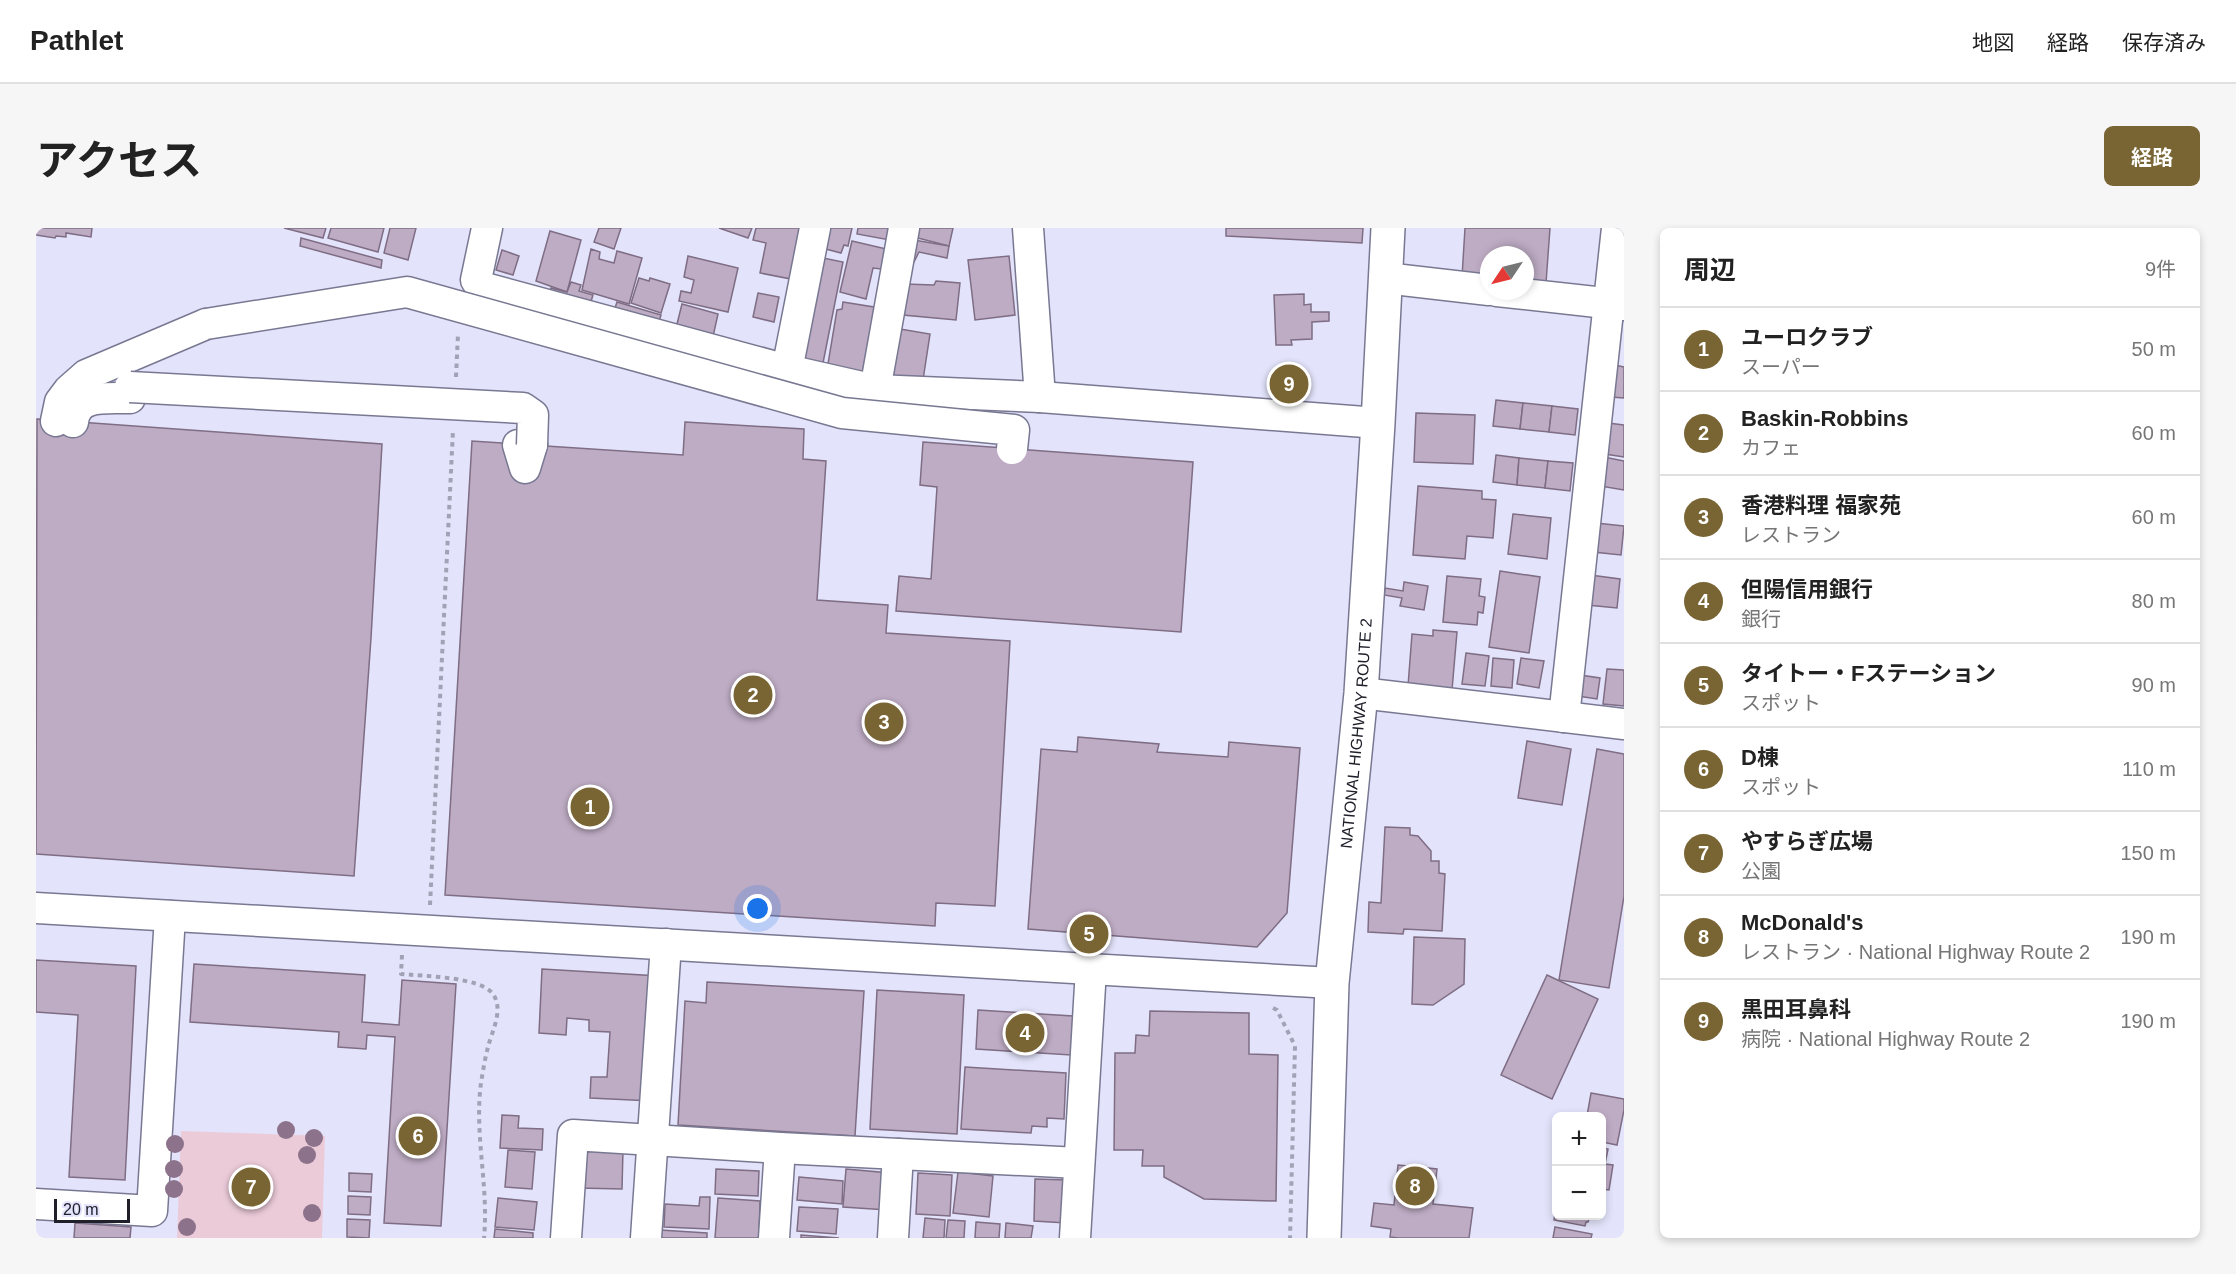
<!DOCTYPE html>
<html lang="ja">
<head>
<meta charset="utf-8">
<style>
	body { margin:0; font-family:Helvetica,"Noto Sans JP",sans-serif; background:#f6f6f6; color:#222 }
	.controls { position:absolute; right:18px; bottom:18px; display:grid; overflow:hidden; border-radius:9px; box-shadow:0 3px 9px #0003 }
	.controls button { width:54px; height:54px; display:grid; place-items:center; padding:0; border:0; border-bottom:2px solid #e0e0e0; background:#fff; color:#222; font:30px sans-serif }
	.compass { position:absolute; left:1444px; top:18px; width:54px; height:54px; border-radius:50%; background:#fff; box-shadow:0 3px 9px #0003; rotate:235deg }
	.scale { position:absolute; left:18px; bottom:15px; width:76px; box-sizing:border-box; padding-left:6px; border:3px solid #20202b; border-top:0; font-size:16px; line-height:21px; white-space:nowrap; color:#20202b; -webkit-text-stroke:4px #e3e4fb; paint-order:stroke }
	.you { position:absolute; left:722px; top:681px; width:21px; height:21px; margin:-15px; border:4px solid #fff; border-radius:50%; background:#1a73e8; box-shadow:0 0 0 9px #1a73e833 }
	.badge { display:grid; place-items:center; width:39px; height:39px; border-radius:50%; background:#796534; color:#fff; font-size:20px; font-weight:700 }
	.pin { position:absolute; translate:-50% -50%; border:3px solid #fff; box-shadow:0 2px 6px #0006 }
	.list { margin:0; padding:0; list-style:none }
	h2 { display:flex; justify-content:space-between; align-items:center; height:78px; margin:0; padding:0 24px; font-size:26px }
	h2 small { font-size:20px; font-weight:400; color:#767676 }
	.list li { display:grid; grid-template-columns:39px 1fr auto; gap:18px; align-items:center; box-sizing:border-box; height:84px; padding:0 24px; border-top:2px solid #e0e0e0 }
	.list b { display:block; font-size:22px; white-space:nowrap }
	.list p { margin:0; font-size:20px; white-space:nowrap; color:#767676 }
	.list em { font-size:20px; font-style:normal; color:#767676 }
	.map { position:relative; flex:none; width:1588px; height:1010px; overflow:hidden; border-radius:9px }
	header { display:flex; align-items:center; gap:36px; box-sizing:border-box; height:84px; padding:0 30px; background:#fff; border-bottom:2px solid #e0e0e0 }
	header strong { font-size:28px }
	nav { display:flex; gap:33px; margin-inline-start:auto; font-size:21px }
	.intro { display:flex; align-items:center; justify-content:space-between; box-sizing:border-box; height:144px; padding:0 36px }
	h1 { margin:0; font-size:42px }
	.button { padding:15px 27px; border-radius:9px; background:#796534; color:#fff; font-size:21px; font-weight:700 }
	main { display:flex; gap:36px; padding:0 36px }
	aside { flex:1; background:#fff; border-radius:9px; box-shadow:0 3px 9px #0003 }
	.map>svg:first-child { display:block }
	.green { fill:#eccbd9 }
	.building { fill:#beacc4; stroke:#7e6d84; stroke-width:1.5 }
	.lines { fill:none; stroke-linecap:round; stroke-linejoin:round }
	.minor-casing { stroke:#787892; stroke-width:33 }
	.highway-casing { stroke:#787892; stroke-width:36 }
	.path { stroke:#a1a2b5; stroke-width:4; stroke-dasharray:4.5 4.5; stroke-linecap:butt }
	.minor { stroke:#fff; stroke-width:30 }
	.highway { stroke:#fff; stroke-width:33 }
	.minor-bridge-casing { stroke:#787892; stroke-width:33; stroke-linecap:butt }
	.minor-bridge { stroke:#fff; stroke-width:30 }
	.tree { fill:#8d728b }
	.labels { text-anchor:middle; stroke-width:5; stroke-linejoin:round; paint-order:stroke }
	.street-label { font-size:16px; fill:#20202b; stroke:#e3e4fb }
</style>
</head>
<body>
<header>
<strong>Pathlet</strong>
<nav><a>地図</a><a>経路</a><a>保存済み</a></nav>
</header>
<div class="intro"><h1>アクセス</h1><a class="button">経路</a></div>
<main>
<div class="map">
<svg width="1588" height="1010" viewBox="0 0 1588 1010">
	<rect width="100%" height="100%" fill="#e3e4fb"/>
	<polygon class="green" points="145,903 289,908 286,1010 141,1010"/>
	<g class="building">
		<polygon points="0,0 56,0 55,9 30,5 30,9 20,8 19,10 0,7"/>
		<polygon points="248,0 290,0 287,10"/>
		<polygon points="295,0 348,0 342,24 292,10"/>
		<polygon points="354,0 380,0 372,32 348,25"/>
		<polygon points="563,0 585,0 578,21 558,14"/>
		<polygon points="683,0 716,0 712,10"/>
		<polygon points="720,0 766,0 755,51 724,45 730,15 717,12"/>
		<polygon points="787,0 816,0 812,18 808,17 805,25 782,19"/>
		<polygon points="822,0 862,0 859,13 821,6"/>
		<polygon points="876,0 917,0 913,18 874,8"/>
		<polygon points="1190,0 1327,0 1326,15 1190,8"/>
		<polygon points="1429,0 1514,0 1510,55 1489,54 1489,27 1453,27 1453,51 1426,49"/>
		<polygon points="514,3 545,12 531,64 500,53"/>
		<polygon points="265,10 346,32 345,40 264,18"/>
		<polygon points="878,12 913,18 911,30 883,24 878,34 870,32"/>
		<polygon points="816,13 859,23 854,42 837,40 830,71 804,64"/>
		<polygon points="555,21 564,24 563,31 578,35 581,23 606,30 593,76 546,62"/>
		<polygon points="466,22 483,28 477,47 460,42"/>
		<polygon points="652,28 702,40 692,84 643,73 645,63 655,65 658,52 648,49"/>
		<polygon points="973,28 979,87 939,92 932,32"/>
		<polygon points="782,29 807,34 786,140 761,135"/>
		<polygon points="603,50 613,53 614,50 634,56 625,85 595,75"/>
		<polygon points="900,53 924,55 920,92 867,87 869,56 898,57"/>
		<polygon points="535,54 545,57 543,63 557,67 552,83 512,71 515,60 531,64"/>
		<polygon points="722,65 743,69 738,94 717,89"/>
		<polygon points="1268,66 1268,77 1275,76 1275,84 1293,84 1293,93 1276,94 1276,111 1255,112 1256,117 1240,117 1238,67"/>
		<polygon points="581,74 625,87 621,100 577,86"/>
		<polygon points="807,74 844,80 837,150 791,142 801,82 806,81"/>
		<polygon points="646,76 682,86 676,113 639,104"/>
		<polygon points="864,101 894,106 887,152 857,148"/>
		<polygon points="1579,137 1588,139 1588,170 1575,169"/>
		<polygon points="1244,140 1263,141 1262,172 1243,172"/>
		<polygon points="1460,172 1487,175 1484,201 1457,198"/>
		<polygon points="1487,175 1516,178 1513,204 1484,201"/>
		<polygon points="1516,178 1542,181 1539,207 1513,204"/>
		<polygon points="1380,185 1439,187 1437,236 1378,234"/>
		<polygon points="1,191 346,216 335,410 318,648 0,626"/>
		<polygon points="649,194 768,201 767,231 790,233 781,372 852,377 850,405 974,413 959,678 900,675 899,698 409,667 436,213 647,227"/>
		<polygon points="1572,195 1588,197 1588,229 1569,226"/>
		<polygon points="887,214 1157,234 1145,404 860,383 863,348 895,351 901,259 884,257"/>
		<polygon points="1460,227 1483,230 1481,257 1457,254"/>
		<polygon points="1568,229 1588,233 1588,262 1564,258"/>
		<polygon points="1483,230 1512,233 1509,260 1481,257"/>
		<polygon points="1512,233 1537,235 1534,263 1509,260"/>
		<polygon points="1382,258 1446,263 1446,271 1460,272 1457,310 1431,308 1429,331 1377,327"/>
		<polygon points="1477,286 1515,290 1511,331 1472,326"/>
		<polygon points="1560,295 1588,298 1585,327 1557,324"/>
		<polygon points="1464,343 1504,349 1493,425 1453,419"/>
		<polygon points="1554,347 1584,351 1581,380 1551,377"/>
		<polygon points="1411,348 1445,351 1443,368 1449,369 1447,385 1442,384 1441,397 1407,394"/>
		<polygon points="1368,354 1392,358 1388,382 1364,378 1366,370 1348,367 1349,360 1367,363"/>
		<polygon points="1397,402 1421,404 1416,462 1372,458 1376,406 1397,408"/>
		<polygon points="1430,425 1453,428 1449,458 1426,456"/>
		<polygon points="1457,430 1478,432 1476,460 1455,458"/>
		<polygon points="1485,430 1508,433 1503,460 1481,456"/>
		<polygon points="1571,441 1588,442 1588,478 1567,476"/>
		<polygon points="1544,447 1564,450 1561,471 1542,468"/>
		<polygon points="1042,509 1123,516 1121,524 1192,529 1193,514 1264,520 1251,685 1221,719 992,701 1005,521 1041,524"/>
		<polygon points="1491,513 1535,521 1526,577 1482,570"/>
		<polygon points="1561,521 1588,526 1588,668 1573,760 1523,752"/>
		<polygon points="1349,599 1374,600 1374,607 1382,608 1395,623 1395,633 1403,633 1403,645 1409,646 1406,703 1368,701 1367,706 1332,704 1333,674 1345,675"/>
		<polygon points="1378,709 1429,711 1428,756 1397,777 1376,776"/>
		<polygon points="0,732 100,738 89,952 33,949 42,787 0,784"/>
		<polygon points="158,736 329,747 326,794 363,797 366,752 420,756 405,998 348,995 359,809 331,807 330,821 302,819 303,804 154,794"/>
		<polygon points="506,741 623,748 616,873 554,870 555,849 571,849 574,804 553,803 553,792 531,790 530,807 503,805"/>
		<polygon points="1511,747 1562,771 1516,871 1465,847"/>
		<polygon points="671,754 828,763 819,908 642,897 649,773 670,775"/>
		<polygon points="841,762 928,767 921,906 834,901"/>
		<polygon points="942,782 1037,788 1035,827 940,821"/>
		<polygon points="1114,783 1213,785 1213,826 1242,827 1240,973 1168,971 1128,949 1128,938 1106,938 1107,922 1078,922 1079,825 1099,825 1100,807 1113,808"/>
		<polygon points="929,839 1030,845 1028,891 1011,890 1011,899 996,898 995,905 925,901"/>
		<polygon points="1555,865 1588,871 1588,882 1581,917 1566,914 1566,888 1551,888"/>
		<polygon points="466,887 483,888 482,900 507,901 506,922 464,920"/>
		<polygon points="1566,920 1572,921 1569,936 1577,937 1573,962 1566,961"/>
		<polygon points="556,921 587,922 586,961 542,960 543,932"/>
		<polygon points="472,922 499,924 496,961 469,959"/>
		<polygon points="1362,937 1401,941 1397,976 1437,980 1433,1010 1363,1010 1354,1009 1355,1001 1335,998 1338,975 1358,977"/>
		<polygon points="680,941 723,943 722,968 679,966"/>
		<polygon points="810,941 854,945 851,982 807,979"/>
		<polygon points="922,944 957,948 953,989 917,985"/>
		<polygon points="313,945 336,946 335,964 313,963"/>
		<polygon points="882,945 916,947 914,988 880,986"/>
		<polygon points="763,949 807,953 806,976 761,972"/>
		<polygon points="999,951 1032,952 1030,995 998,993"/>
		<polygon points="312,968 335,969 334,987 312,986"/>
		<polygon points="664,969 674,969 673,1001 628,999 629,976 663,978"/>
		<polygon points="462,970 501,974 498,1002 459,999"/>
		<polygon points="682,970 724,973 723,1010 679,1010"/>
		<polygon points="1520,978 1520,988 1554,988 1552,994 1550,994 1549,998 1518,992"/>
		<polygon points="763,979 802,981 800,1006 761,1003"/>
		<polygon points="889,990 909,992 908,1010 887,1010"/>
		<polygon points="311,991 334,992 333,1010 311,1009"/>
		<polygon points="912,992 929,993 928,1010 910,1010"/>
		<polygon points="940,994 964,996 963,1010 939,1010"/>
		<polygon points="39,995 95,999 94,1010 38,1010"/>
		<polygon points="970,995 997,998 995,1010 969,1010"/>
		<polygon points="1519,999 1556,1006 1555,1010 1517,1010"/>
		<polygon points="459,1001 497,1005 497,1010 458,1010"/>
		<polygon points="624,1002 671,1005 671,1010 624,1010"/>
		<polygon points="765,1007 803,1010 765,1010"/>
	</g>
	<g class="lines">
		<defs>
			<g id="minor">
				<polyline points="451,0 440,52 445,59 751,142 839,162 1004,169 1342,195"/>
				<polyline points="992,0 1004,169"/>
				<polyline points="1349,50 1453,62"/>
				<polyline points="1461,63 1588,77"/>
				<polyline points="751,142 779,0"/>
				<polyline points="839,162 868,0"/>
				<polyline points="20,193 24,174 33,162 50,147 170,96"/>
				<path d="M37,194C40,165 71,171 94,170"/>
				<polyline points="482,217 489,240 496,217"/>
				<polyline points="1325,465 1588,496"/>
				<polyline points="1528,489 1581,0"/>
				<polyline points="0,680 1296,755"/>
				<polyline points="0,976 116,983 134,688"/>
				<polyline points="530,1010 537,907 744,920 1043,935"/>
				<polyline points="610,1010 630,716"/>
				<polyline points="738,1010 744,920"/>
				<polyline points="857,1010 862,926"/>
				<polyline points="1039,1010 1055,741"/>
			</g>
			<g id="highway">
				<path id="s1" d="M1288,1010L1296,755L1325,465L1342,195L1352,0"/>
			</g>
		</defs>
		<use href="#minor" class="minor-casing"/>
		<use href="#highway" class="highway-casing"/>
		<g class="path">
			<polyline points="420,149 422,106"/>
			<polyline points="394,677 417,202"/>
			<path d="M366,727L365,746C387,748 445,749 457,766C468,782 456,803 452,819C449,830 447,843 445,855C438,906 453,959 448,1010"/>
			<polyline points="1237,780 1241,782 1259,818 1254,1010"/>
		</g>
		<use href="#minor" class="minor"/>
		<use href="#highway" class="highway"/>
		<defs>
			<g id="minor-bridge">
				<polyline points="170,96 371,64 806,185 978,202 976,221"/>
				<polyline points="94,159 487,180 497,187 496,217"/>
			</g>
		</defs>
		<use href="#minor-bridge" class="minor-bridge-casing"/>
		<use href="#minor-bridge" class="minor-bridge"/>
	</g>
	<g class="tree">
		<circle cx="250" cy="902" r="9"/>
		<circle cx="278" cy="910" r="9"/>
		<circle cx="139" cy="916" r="9"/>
		<circle cx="271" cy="927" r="9"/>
		<circle cx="138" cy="941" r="9"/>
		<circle cx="138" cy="961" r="9"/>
		<circle cx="276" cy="985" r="9"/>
		<circle cx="151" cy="999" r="9"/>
	</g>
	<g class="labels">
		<g class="street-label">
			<text dy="6" stroke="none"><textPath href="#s1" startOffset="506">NATIONAL HIGHWAY ROUTE 2</textPath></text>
		</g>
	</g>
</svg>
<div class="controls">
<button>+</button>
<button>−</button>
</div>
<svg class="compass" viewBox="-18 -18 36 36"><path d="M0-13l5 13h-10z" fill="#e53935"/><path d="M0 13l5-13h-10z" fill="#767676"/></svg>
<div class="scale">20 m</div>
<div class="you"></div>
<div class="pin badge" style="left:554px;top:579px">1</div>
<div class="pin badge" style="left:717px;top:467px">2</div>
<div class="pin badge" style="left:848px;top:494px">3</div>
<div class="pin badge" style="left:989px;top:805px">4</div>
<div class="pin badge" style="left:1053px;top:706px">5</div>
<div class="pin badge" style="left:382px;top:908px">6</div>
<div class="pin badge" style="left:215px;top:959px">7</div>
<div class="pin badge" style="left:1379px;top:958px">8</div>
<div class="pin badge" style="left:1253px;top:156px">9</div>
</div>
<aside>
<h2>周辺<small>9件</small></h2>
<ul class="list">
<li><span class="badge">1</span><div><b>ユーロクラブ</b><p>スーパー</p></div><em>50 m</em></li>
<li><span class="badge">2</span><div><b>Baskin-Robbins</b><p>カフェ</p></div><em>60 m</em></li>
<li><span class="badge">3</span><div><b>香港料理 福家苑</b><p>レストラン</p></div><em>60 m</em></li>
<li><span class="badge">4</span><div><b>但陽信用銀行</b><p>銀行</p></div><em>80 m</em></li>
<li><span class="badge">5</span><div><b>タイトー・Fステーション</b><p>スポット</p></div><em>90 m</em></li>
<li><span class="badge">6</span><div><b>D棟</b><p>スポット</p></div><em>110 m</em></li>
<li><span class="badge">7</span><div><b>やすらぎ広場</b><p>公園</p></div><em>150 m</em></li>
<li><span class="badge">8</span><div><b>McDonald's</b><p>レストラン · National Highway Route 2</p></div><em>190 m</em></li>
<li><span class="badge">9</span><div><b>黒田耳鼻科</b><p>病院 · National Highway Route 2</p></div><em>190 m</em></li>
</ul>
</aside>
</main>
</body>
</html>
